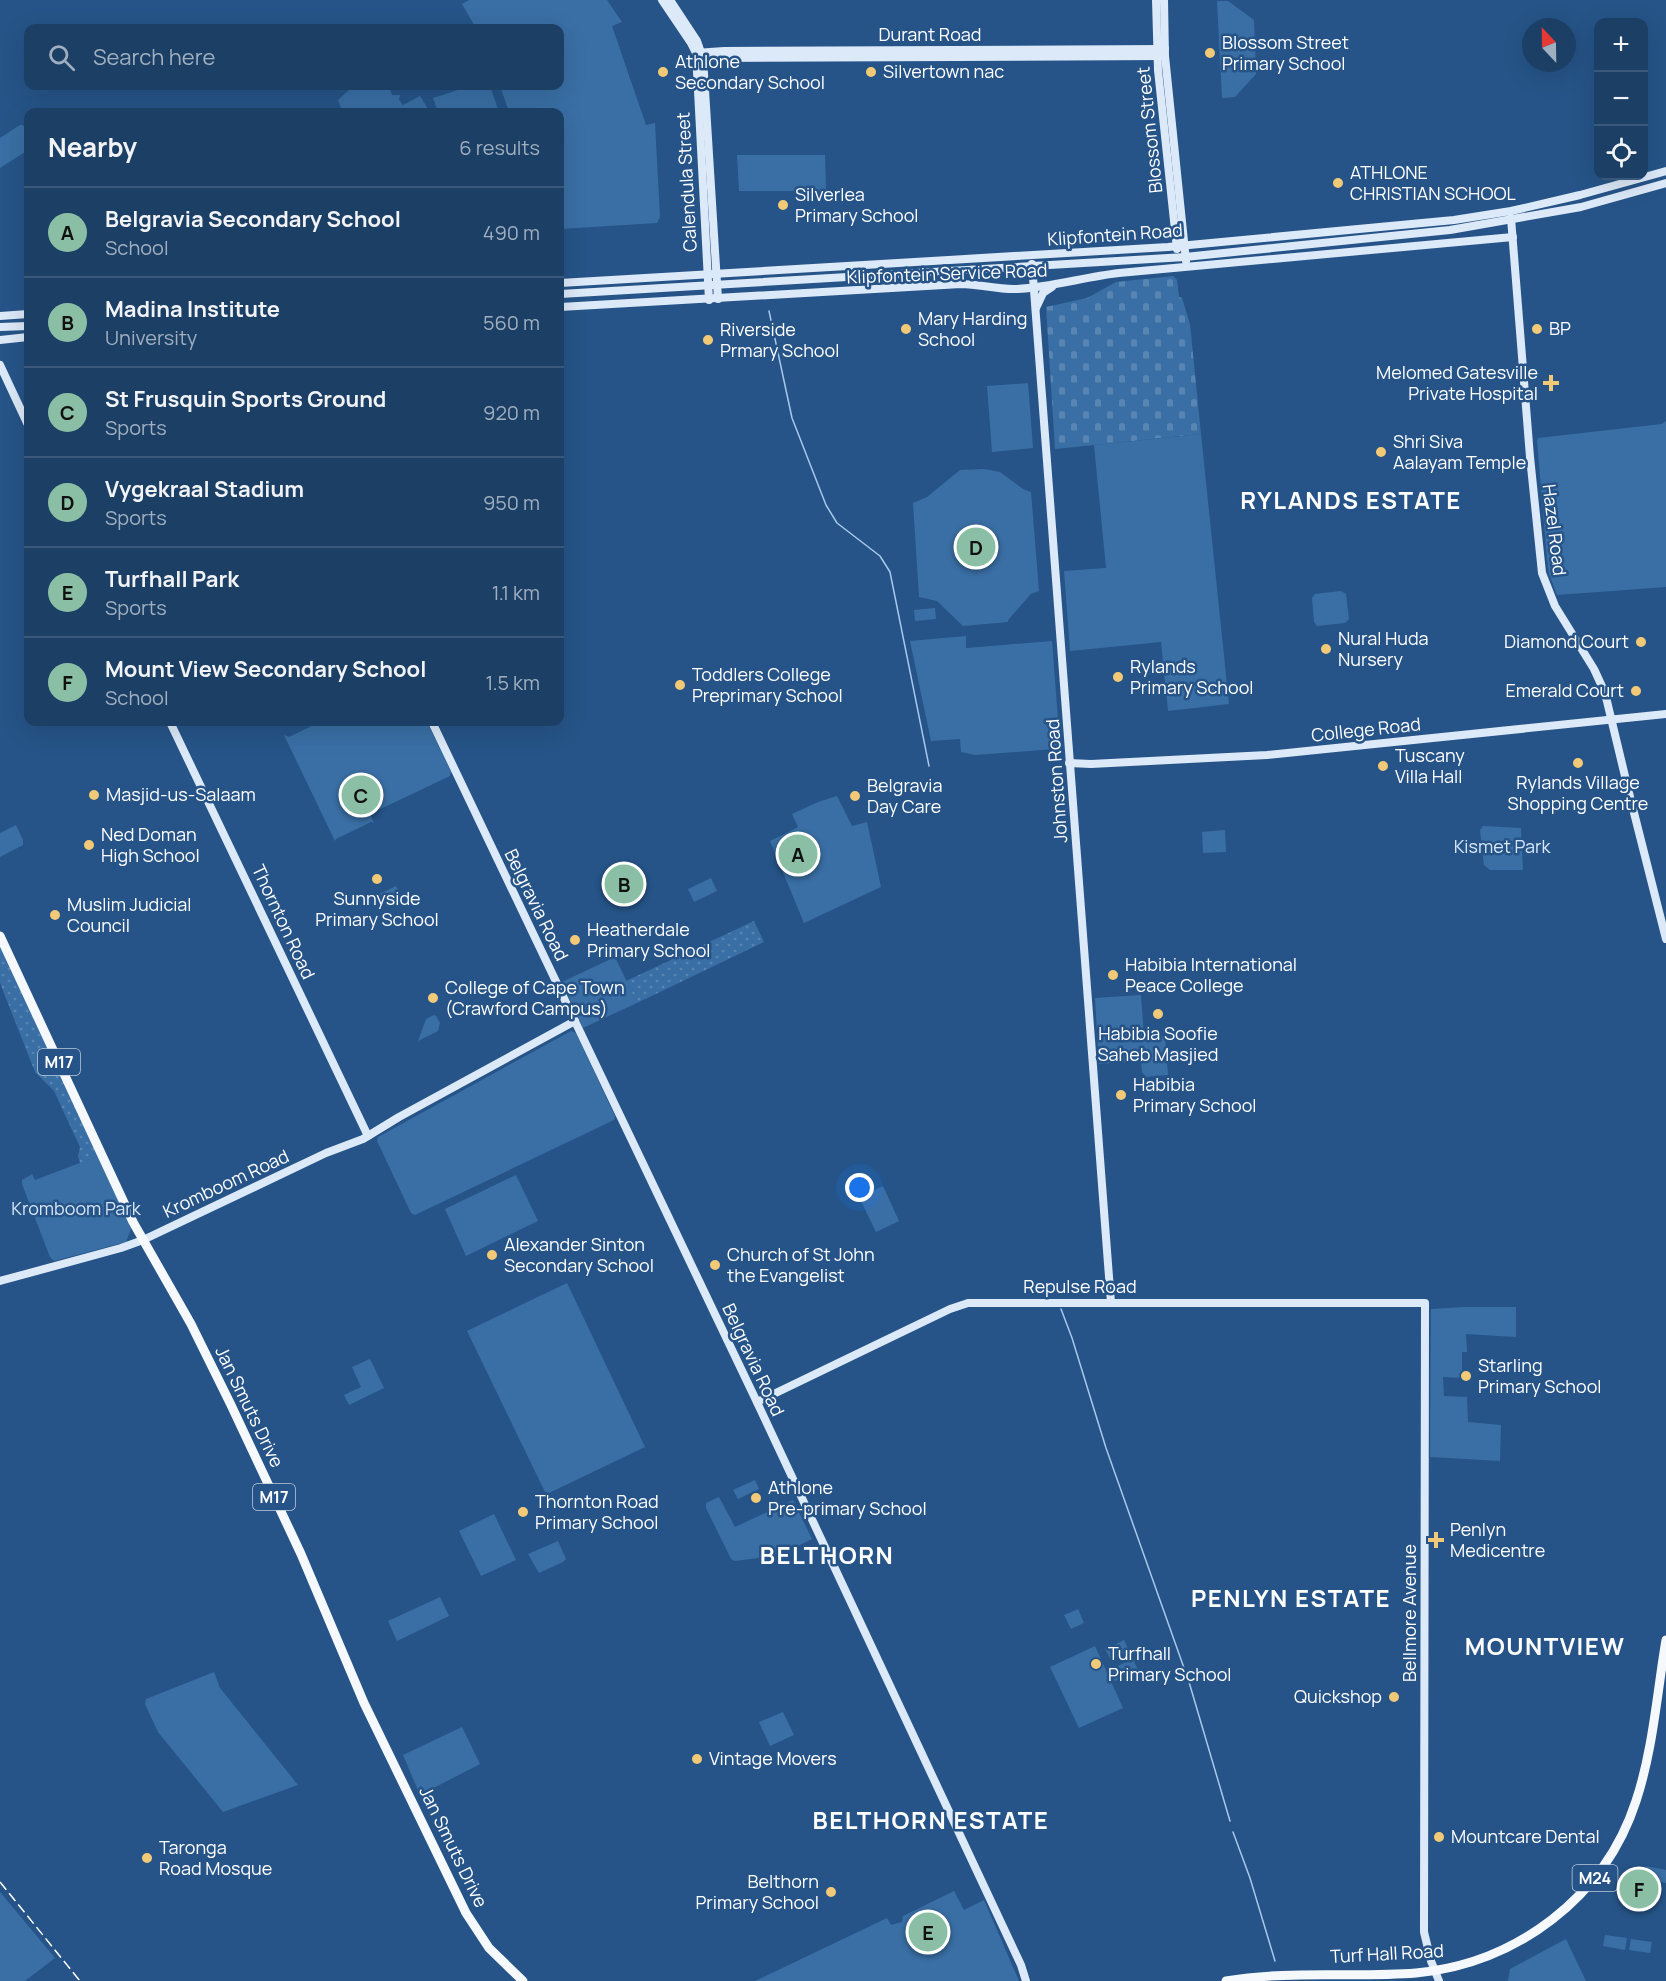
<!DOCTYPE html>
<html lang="en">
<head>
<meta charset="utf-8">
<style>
	body { margin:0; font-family:Manrope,sans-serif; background:#25466c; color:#f1f3f6 }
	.controls { position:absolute; right:18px; top:18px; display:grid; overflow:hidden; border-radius:12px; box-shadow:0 6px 24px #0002 }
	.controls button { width:54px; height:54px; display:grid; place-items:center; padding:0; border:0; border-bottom:2px solid #3a587a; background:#1c3f66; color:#f1f3f6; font:30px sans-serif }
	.compass { position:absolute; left:1522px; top:18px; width:54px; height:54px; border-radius:50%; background:#1c3f66; box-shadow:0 6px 24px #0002; rotate:338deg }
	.you { position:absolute; left:860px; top:1188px; width:21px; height:21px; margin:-15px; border:4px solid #fff; border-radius:50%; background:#1a73e8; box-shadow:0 0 0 9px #1a73e833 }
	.badge { display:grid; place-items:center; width:39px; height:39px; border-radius:50%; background:#8abfa5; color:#111; font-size:20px; font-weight:700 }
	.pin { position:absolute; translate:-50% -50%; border:3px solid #fff; box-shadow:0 2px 6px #0006 }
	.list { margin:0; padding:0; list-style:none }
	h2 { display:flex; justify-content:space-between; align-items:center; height:78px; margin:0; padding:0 24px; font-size:26px }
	h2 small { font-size:20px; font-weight:400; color:#a0afbf }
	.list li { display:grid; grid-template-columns:39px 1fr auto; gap:18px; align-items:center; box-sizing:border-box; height:90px; padding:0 24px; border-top:2px solid #3a587a }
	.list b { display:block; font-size:22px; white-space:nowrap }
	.list p { margin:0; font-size:20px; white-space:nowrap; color:#a0afbf }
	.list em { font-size:20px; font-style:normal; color:#a0afbf }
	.icon { flex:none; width:33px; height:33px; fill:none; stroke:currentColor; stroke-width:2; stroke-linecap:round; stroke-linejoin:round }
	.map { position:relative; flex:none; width:1666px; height:1981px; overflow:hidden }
	.search { position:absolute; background:#1c3f66; box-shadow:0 6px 24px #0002; left:24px; top:24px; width:540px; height:66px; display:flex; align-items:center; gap:15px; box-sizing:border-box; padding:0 21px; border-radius:12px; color:#a0afbf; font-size:22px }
	.panel { position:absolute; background:#1c3f66; box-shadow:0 6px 24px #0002; left:24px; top:108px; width:540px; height:618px; border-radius:12px }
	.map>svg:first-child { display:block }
	.grass { fill:url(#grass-dots) }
	.cemetery { fill:url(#cemetery-stones) }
	.green { fill:#3a6fa5 }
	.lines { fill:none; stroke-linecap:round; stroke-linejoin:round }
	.stream { stroke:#a6c8ea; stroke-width:1.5 }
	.secondary { stroke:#dce9f8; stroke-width:8 }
	.primary { stroke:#f5f9fe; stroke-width:9 }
	.rail { stroke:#fff; stroke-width:1.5; stroke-dasharray:10 4.5; stroke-linecap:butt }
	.poi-dot { fill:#f2ca77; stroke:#265488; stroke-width:2 }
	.labels { text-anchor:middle; stroke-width:5; stroke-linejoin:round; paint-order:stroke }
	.shield { fill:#265488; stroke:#beccdb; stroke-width:1.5 }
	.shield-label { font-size:16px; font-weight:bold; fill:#fff }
	.street-label { font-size:18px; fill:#fff; stroke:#265488 }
	.poi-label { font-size:18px; fill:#fff; stroke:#265488; text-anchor:start }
	.park-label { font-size:18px; fill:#d6e6f7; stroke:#265488 }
	.district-label { font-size:24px; font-weight:bold; letter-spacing:1.5px; fill:#fff; stroke:#265488 }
</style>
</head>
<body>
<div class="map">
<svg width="1666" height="1981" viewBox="0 0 1666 1981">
	<defs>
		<pattern id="grass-dots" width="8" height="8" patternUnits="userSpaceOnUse" patternTransform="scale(1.5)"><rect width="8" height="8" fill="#3a6fa5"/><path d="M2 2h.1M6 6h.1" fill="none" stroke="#5885b2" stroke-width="1.8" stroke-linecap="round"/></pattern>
		<pattern id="cemetery-stones" width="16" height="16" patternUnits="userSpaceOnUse" patternTransform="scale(1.5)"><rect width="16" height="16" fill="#3a6fa5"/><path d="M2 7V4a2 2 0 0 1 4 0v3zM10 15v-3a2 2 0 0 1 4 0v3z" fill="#5885b2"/></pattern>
	</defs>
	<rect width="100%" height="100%" fill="#265488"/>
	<g class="grass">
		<polygon points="754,921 764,942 637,1003 626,981"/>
		<polygon points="0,945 98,1156 80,1163 78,1156 80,1147 54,1091 35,1072 0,983"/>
	</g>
	<polygon class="cemetery" points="1173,276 1177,280 1179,297 1182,298 1190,324 1201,434 1055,449 1046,307 1087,298 1116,282"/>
	<g class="green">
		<polygon points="469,0 607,0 622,22 612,26 646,125 655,123 660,217 657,223 560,229 560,112 509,112 500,86 560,86 560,28 476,28 462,4"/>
		<polygon points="1217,1 1228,1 1254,20 1256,74 1235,97 1222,98"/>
		<polygon points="358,86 389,86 392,95 400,95 399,100 403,105 420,96 430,112 338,112 342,111 338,100 349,90"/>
		<polygon points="470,86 490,86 499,112 438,112 433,98"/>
		<polygon points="20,125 23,125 28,134 28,150 0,168 0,138"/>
		<polygon points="737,155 825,155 826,191 739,191"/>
		<polygon points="1028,383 1033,448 992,452 987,386"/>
		<polygon points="1666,421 1666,587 1557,595 1549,574 1547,558 1537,441 1538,438 1662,424"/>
		<polygon points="1201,434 1229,704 1168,711 1161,642 1070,651 1064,571 1106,568 1094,445"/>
		<polygon points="984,469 1000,472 1023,489 1031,492 1039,591 1031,594 1008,620 1008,622 963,626 937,601 919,597 913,503 927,497 960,470"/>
		<polygon points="1341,591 1346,594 1349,619 1345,623 1317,626 1314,622 1312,598 1315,594"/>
		<polygon points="935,608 936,619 915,621 914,610"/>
		<polygon points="966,636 966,648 1052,641 1060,745 1056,749 975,755 961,752 960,739 931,741 910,641"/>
		<polygon points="320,722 333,724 338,722 427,722 451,772 450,776 370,814 374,823 371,822 336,839 335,841 284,735 289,737"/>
		<polygon points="837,796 852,826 867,822 881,887 804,923 770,841 798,827 792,814 818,802"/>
		<polygon points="16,825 23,840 23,845 0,857 0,833"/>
		<polygon points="1483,826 1521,828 1523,870 1490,870 1484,865 1480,830"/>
		<polygon points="1225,830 1226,852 1203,853 1202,832"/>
		<polygon points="711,878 717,891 694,902 688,889"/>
		<polygon points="396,886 401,896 382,905 377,895"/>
		<polygon points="615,957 637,1003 583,1028 562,982"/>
		<polygon points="1141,995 1144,1037 1165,1036 1168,1075 1146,1077 1142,1072 1141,1061 1099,1064 1095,998"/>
		<polygon points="434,1015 436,1016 440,1023 438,1031 418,1041 426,1019"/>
		<polygon points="571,1031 576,1033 615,1116 614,1120 415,1215 411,1213 377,1141 378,1137"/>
		<polygon points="98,1156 131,1229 126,1242 54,1261 50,1257 22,1184 22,1180 32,1174 35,1180"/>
		<polygon points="516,1175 538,1221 466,1256 445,1209"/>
		<polygon points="883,1186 899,1221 876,1232 859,1197"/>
		<polygon points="567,1283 645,1447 549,1493 545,1492 467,1331"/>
		<polygon points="1464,1307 1516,1307 1516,1337 1466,1334 1467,1352 1462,1352 1462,1378 1443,1377 1444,1396 1467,1397 1468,1422 1501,1425 1500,1461 1430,1457 1431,1309"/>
		<polygon points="370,1359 384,1388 349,1405 344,1395 361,1387 352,1367"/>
		<polygon points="755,1480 759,1489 738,1499 733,1490"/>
		<polygon points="719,1497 735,1527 793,1500 812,1539 780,1555 735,1561 731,1559 706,1508 706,1503"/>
		<polygon points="494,1514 516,1560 481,1576 459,1531"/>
		<polygon points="558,1541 566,1559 563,1562 539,1573 528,1554"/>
		<polygon points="440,1597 449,1616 397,1641 388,1621"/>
		<polygon points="1078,1609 1084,1623 1071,1629 1064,1615"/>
		<polygon points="1124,1640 1129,1651 1111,1660 1105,1649"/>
		<polygon points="1095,1646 1123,1708 1079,1728 1050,1667"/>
		<polygon points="1133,1659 1138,1670 1115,1681 1109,1670"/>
		<polygon points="214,1672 220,1688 298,1785 223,1812 158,1732 145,1704 146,1699"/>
		<polygon points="783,1712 794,1735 770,1746 759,1722"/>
		<polygon points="462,1727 480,1764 420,1795 403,1755"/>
		<polygon points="1646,1866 1666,1870 1666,1883 1643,1878"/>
		<polygon points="954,1891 964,1910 984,1900 1019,1981 755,1981 887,1918 891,1925 902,1922 903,1916"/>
		<polygon points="0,1892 55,1958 25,1981 0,1981"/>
		<polygon points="1605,1935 1627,1938 1625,1950 1603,1946"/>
		<polygon points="1566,1939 1586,1981 1508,1981 1510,1969"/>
		<polygon points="1631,1939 1652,1942 1650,1953 1629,1950"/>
	</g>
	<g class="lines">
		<g class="stream">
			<polyline points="769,311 792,418 826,505 837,523 880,556 890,572 929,766"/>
			<polyline points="1061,1309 1072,1338 1106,1448 1189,1682 1230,1821"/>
			<polyline points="1233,1832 1250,1878 1275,1961"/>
		</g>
		<g class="secondary">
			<polyline points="662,0 691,43 696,53 709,300"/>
			<polyline points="670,0 697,41 703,58 718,299"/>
			<polyline points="1156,0 1158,70 1177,249"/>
			<polyline points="1164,0 1165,56 1186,261"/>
			<polyline points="696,53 724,51 1165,49"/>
			<polyline points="696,58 1165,56"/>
			<polyline points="1511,218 1530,457 1542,573 1555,606 1594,669 1605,693 1630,797 1666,939"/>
			<polyline points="1032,264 1111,1303"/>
			<polyline points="560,283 1168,247 1454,220 1511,211 1580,195 1666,171"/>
			<polyline points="560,294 1185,257 1450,230 1581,207 1666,183"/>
			<path d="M560,307L961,284C980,284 998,290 1017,289C1052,287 1084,277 1119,273L1513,237"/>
			<polyline points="1036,308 1043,293 1052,287"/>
			<polyline points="0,316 28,314"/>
			<polyline points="0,327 28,326"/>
			<polyline points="0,340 28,337"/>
			<polyline points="0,365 28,425"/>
			<polyline points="170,722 368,1136"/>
			<polyline points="432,722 755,1398 1021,1965 1026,1981"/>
			<polyline points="1069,763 1091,764 1267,755 1666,714"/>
			<polyline points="0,1281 121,1248 143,1240 326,1153 363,1139 399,1117 575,1021"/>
			<polyline points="757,1402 950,1309 968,1303 1425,1303 1424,1932 1431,1961 1439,1981"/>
		</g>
		<g class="primary">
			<polyline points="0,936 133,1222 191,1324 231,1405 301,1554 364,1703 466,1913 489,1948 523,1981"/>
			<path d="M1226,1981C1289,1970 1353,1978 1416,1973C1516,1964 1605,1897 1636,1801C1653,1750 1657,1693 1666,1640"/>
		</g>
		<polyline class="rail" points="0,1882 80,1981"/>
	</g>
	<g class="poi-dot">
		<circle cx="1210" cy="53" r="6"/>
		<circle cx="663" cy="72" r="6"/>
		<circle cx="871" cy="72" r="6"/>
		<circle cx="1338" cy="183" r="6"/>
		<circle cx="783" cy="205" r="6"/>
		<circle cx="906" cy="329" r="6"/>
		<circle cx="1537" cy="329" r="6"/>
		<circle cx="708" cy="340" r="6"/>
		<path d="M1548 374h6v6h6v6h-6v6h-6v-6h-6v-6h6z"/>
		<circle cx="1381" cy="452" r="6"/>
		<circle cx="1641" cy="642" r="6"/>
		<circle cx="1326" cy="649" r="6"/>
		<circle cx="1118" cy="677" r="6"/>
		<circle cx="680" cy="685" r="6"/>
		<circle cx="1636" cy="691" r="6"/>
		<circle cx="1578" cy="763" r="6"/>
		<circle cx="1383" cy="766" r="6"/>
		<circle cx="94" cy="795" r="6"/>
		<circle cx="855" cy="796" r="6"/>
		<circle cx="89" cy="845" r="6"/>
		<circle cx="377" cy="879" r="6"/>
		<circle cx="55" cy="915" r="6"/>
		<circle cx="575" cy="940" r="6"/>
		<circle cx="1113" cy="975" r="6"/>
		<circle cx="433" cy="998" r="6"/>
		<circle cx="1158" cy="1014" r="6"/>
		<circle cx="1121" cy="1095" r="6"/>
		<circle cx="492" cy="1255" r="6"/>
		<circle cx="715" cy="1265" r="6"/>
		<circle cx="1466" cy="1376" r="6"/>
		<circle cx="756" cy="1498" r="6"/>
		<circle cx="523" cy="1512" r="6"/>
		<path d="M1433 1531h6v6h6v6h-6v6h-6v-6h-6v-6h6z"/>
		<circle cx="1096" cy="1664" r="6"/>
		<circle cx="1394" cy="1697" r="6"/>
		<circle cx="697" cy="1759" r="6"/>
		<circle cx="1439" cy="1837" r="6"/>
		<circle cx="147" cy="1858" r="6"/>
		<circle cx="831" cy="1892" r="6"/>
	</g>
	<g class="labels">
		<g class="shield">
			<rect x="38" y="1049" width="42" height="26" rx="4.5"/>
			<rect x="253" y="1484" width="42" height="26" rx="4.5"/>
			<rect x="1572.5" y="1865" width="45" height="26" rx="4.5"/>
		</g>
		<g class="shield-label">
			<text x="59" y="1068">M17</text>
			<text x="274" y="1503">M17</text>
			<text x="1595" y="1884">M24</text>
		</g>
		<g class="street-label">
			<text x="930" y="41">Durant Road</text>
			<text transform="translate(1150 130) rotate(-96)" y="6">Blossom Street</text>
			<text transform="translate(687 182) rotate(-93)" y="6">Calendula Street</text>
			<text transform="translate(1115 235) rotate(-4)" y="6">Klipfontein Road</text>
			<text transform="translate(947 274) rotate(-2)" y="6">Klipfontein Service Road</text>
			<text transform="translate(1554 530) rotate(83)" y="6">Hazel Road</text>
			<text transform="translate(1366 730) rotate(-6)" y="6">College Road</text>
			<text transform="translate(1057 781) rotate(-94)" y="6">Johnston Road</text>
			<text transform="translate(536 905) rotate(64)" y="6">Belgravia Road</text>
			<text transform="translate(283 922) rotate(65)" y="6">Thornton Road</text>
			<text transform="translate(226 1184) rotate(-25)" y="6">Kromboom Road</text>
			<text x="1080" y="1293">Repulse Road</text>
			<text transform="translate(753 1360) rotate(65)" y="6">Belgravia Road</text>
			<text transform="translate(249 1407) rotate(64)" y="6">Jan Smuts Drive</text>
			<text transform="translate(1410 1613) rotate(-90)" y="6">Bellmore Avenue</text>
			<text transform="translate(453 1847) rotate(64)" y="6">Jan Smuts Drive</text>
			<text transform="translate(1387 1954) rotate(-3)" y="6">Turf Hall Road</text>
		</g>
		<g class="poi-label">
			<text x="1222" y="49">Blossom Street<tspan x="1222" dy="21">Primary School</tspan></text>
			<text x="675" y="68">Athlone<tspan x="675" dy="21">Secondary School</tspan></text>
			<text x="883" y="78">Silvertown nac</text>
			<text x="1350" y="179">ATHLONE<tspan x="1350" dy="21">CHRISTIAN SCHOOL</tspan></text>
			<text x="795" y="201">Silverlea<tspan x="795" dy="21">Primary School</tspan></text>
			<text x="918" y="325">Mary Harding<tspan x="918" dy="21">School</tspan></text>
			<text x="1549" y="335">BP</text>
			<text x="720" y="336">Riverside<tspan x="720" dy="21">Prmary School</tspan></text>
			<text x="1538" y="379" text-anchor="end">Melomed Gatesville<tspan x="1538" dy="21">Private Hospital</tspan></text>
			<text x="1393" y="448">Shri Siva<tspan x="1393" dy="21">Aalayam Temple</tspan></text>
			<text x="1338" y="645">Nural Huda<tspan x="1338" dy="21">Nursery</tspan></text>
			<text x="1629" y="648" text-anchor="end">Diamond Court</text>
			<text x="1130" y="673">Rylands<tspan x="1130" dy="21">Primary School</tspan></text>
			<text x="692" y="681">Toddlers College<tspan x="692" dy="21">Preprimary School</tspan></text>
			<text x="1624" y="697" text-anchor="end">Emerald Court</text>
			<text x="1395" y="762">Tuscany<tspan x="1395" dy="21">Villa Hall</tspan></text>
			<text x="1578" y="789" text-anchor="middle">Rylands Village<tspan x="1578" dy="21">Shopping Centre</tspan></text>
			<text x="867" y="792">Belgravia<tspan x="867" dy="21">Day Care</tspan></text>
			<text x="106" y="801">Masjid-us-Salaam</text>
			<text x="101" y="841">Ned Doman<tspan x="101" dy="21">High School</tspan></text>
			<text x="377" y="905" text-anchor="middle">Sunnyside<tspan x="377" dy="21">Primary School</tspan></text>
			<text x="67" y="911">Muslim Judicial<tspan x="67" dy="21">Council</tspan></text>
			<text x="587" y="936">Heatherdale<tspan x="587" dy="21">Primary School</tspan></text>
			<text x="1125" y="971">Habibia International<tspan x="1125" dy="21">Peace College</tspan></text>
			<text x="445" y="994">College of Cape Town<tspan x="445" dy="21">(Crawford Campus)</tspan></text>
			<text x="1158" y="1040" text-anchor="middle">Habibia Soofie<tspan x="1158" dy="21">Saheb Masjied</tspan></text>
			<text x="1133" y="1091">Habibia<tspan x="1133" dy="21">Primary School</tspan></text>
			<text x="504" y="1251">Alexander Sinton<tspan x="504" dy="21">Secondary School</tspan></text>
			<text x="727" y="1261">Church of St John<tspan x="727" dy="21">the Evangelist</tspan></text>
			<text x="1478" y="1372">Starling<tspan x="1478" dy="21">Primary School</tspan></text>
			<text x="768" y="1494">Athlone<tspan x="768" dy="21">Pre-primary School</tspan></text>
			<text x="535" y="1508">Thornton Road<tspan x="535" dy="21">Primary School</tspan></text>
			<text x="1450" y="1536">Penlyn<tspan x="1450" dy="21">Medicentre</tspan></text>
			<text x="1108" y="1660">Turfhall<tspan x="1108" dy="21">Primary School</tspan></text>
			<text x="1382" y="1703" text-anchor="end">Quickshop</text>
			<text x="709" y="1765">Vintage Movers</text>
			<text x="1451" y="1843">Mountcare Dental</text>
			<text x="159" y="1854">Taronga<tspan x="159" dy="21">Road Mosque</tspan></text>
			<text x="819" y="1888" text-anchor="end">Belthorn<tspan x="819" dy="21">Primary School</tspan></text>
		</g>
		<g class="park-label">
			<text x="1502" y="853">Kismet Park</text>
			<text x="76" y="1215">Kromboom Park</text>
		</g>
		<g class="district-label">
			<text x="1351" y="509">RYLANDS ESTATE</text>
			<text x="827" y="1564">BELTHORN</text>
			<text x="1291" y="1607">PENLYN ESTATE</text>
			<text x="1545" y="1655">MOUNTVIEW</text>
			<text x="931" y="1829">BELTHORN ESTATE</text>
		</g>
	</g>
</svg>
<div class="controls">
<button>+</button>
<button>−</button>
<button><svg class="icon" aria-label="locate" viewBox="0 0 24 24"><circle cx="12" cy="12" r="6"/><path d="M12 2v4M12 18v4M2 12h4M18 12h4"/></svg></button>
</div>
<svg class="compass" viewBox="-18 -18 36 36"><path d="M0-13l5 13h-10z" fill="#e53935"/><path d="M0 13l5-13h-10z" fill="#a0afbf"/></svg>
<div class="you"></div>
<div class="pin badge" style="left:798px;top:854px">A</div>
<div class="pin badge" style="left:624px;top:884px">B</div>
<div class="pin badge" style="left:361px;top:795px">C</div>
<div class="pin badge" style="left:976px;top:547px">D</div>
<div class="pin badge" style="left:928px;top:1932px">E</div>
<div class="pin badge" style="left:1639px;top:1889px">F</div>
<div class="search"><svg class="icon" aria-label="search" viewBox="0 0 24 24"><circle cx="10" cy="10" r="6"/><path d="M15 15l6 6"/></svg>Search here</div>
<section class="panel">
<h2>Nearby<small>6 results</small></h2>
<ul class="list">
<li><span class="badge">A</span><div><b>Belgravia Secondary School</b><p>School</p></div><em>490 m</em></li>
<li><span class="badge">B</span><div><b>Madina Institute</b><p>University</p></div><em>560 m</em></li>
<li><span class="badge">C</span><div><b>St Frusquin Sports Ground</b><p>Sports</p></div><em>920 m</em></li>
<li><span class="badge">D</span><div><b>Vygekraal Stadium</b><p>Sports</p></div><em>950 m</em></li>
<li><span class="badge">E</span><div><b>Turfhall Park</b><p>Sports</p></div><em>1.1 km</em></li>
<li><span class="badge">F</span><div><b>Mount View Secondary School</b><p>School</p></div><em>1.5 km</em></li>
</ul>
</section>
</div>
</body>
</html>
